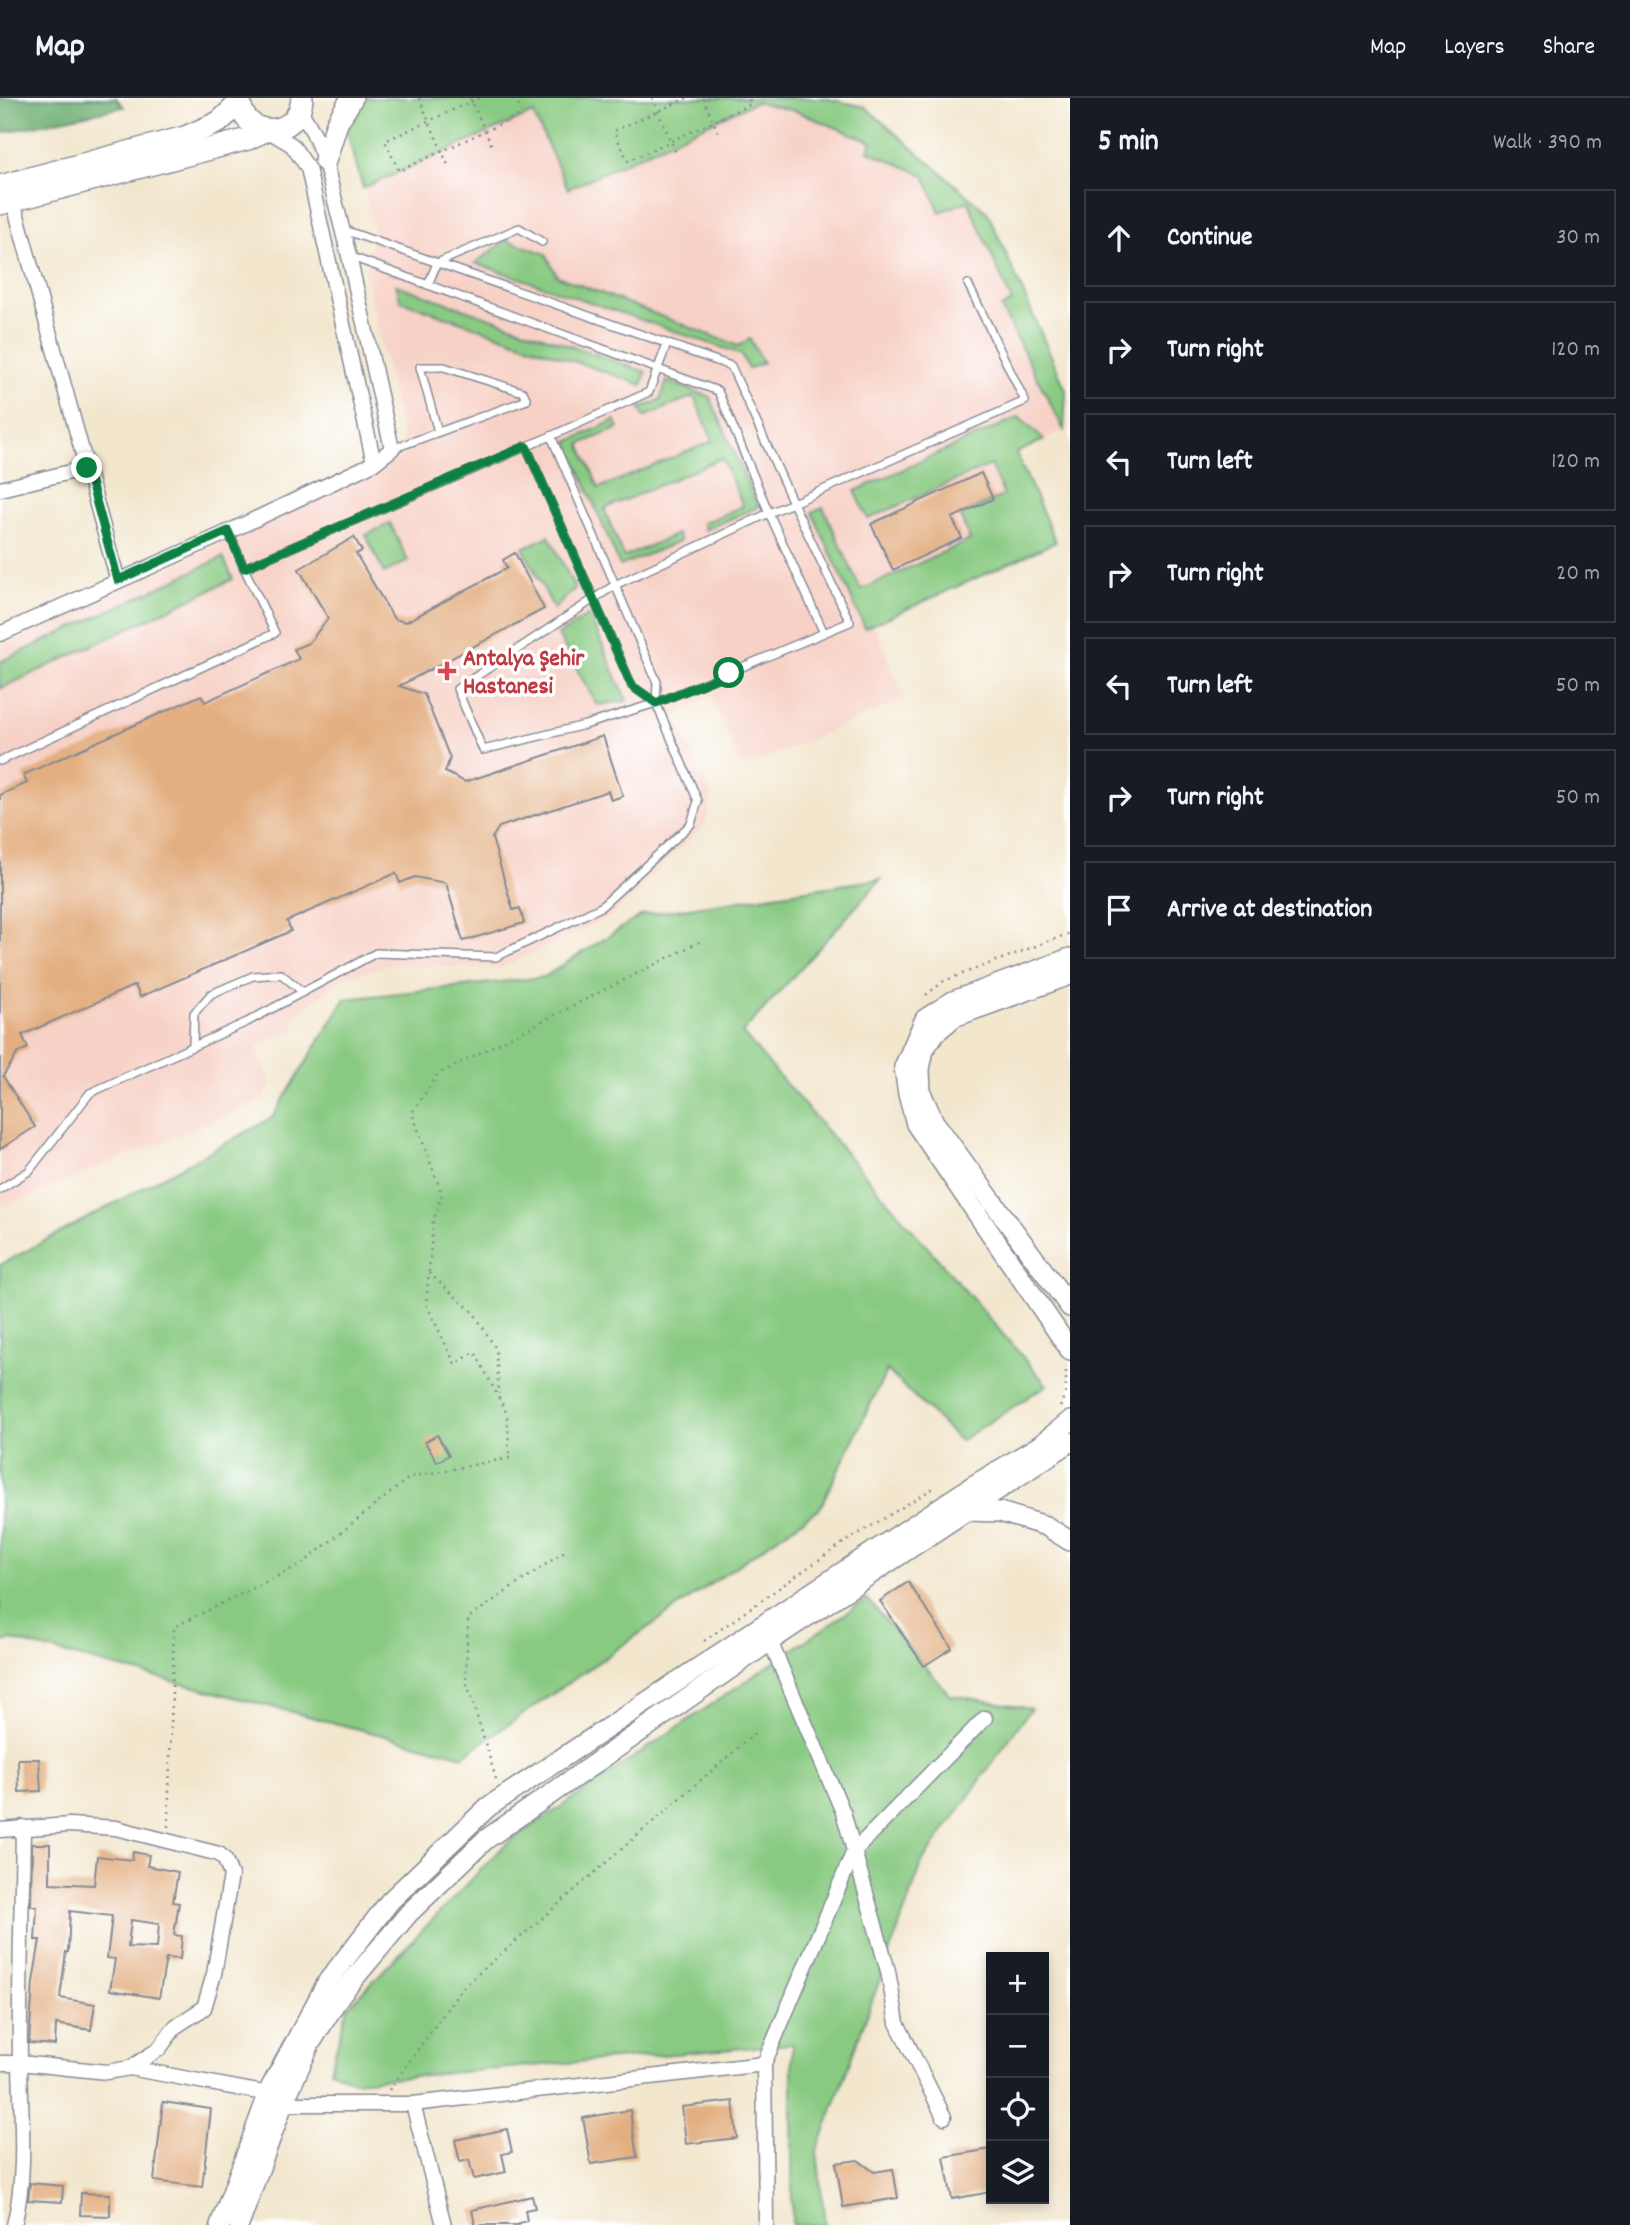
<!DOCTYPE html>
<html lang="en">
<head>
<meta charset="utf-8">
<style>
	body { margin:0; font-family:Dekko,sans-serif; background:#20242c; color:#f1f3f6 }
	.controls { position:absolute; right:21px; bottom:21px; display:grid; overflow:hidden; border-radius:0px; box-shadow:0 4px 10px #0003 }
	.controls button { width:63px; height:63px; display:grid; place-items:center; padding:0; border:0; border-bottom:2px solid #363941; background:#171b24; color:#f1f3f6; font:35px sans-serif }
	.stop { position:absolute; width:21px; height:21px; margin:-16px; border:5px solid #0b8043; border-radius:50%; background:#fff }
	.stop.end { background:#0b8043; border-color:#fff; box-shadow:0 2px 7px #0008 }
	.list { margin:0; padding:0; list-style:none }
	h2 { display:flex; justify-content:space-between; align-items:center; height:91px; margin:0; padding:0 28px; font-size:30px }
	h2 small { font-size:23px; font-weight:400; color:#9ea1a6 }
	.list li { display:grid; grid-template-columns:46px 1fr auto; gap:21px; align-items:center; box-sizing:border-box; height:98px; margin:0 14px 14px; padding:0 14px; border:2px solid #363941; border-radius:0px }
	.list b { display:block; font-size:26px; white-space:nowrap }
	.list em { font-size:23px; font-style:normal; color:#9ea1a6 }
	.icon { flex:none; width:38px; height:38px; fill:none; stroke:currentColor; stroke-width:2; stroke-linecap:round; stroke-linejoin:round }
	.map { position:relative; flex:none; width:1070px; height:2127px; overflow:hidden }
	header { display:flex; align-items:center; gap:42px; box-sizing:border-box; height:98px; padding:0 35px; background:#171b24; border-bottom:2px solid #363941 }
	header strong { font-size:33px }
	nav { display:flex; gap:38px; margin-inline-start:auto; font-size:24px }
	main { display:flex }
	aside { flex:1; background:#171b24 }
	.map>svg:first-child { display:block }
	.built { fill:#f7d1c6 }
	.green { fill:#89ca82; stroke:#527c70; stroke-width:2 }
	.forest { fill:#6eae70; stroke:#446e67; stroke-width:2 }
	.building { fill:#e3af81; fill-rule:evenodd }
	.lines { fill:none; stroke-linecap:round; stroke-linejoin:round }
	.lane-casing { stroke:#868a95; stroke-width:10 }
	.street-casing { stroke:#868a95; stroke-width:17 }
	.secondary-casing { stroke:#868a95; stroke-width:22 }
	.primary-casing { stroke:#868a95; stroke-width:24 }
	.path { stroke:#868a95; stroke-width:2.5; stroke-dasharray:2 5; stroke-linecap:butt }
	.lane { stroke:#fff; stroke-width:7 }
	.street { stroke:#fff; stroke-width:14 }
	.secondary { stroke:#fff; stroke-width:19 }
	.primary { stroke:#fff; stroke-width:21 }
	.route { stroke:#0b8043; stroke-width:9 }
	.health-dot { fill:#e0444e; stroke:#fff; stroke-width:2.5 }
	.labels { text-anchor:middle; stroke-width:7; stroke-linejoin:round; paint-order:stroke }
	.health-label { font-size:24px; font-weight:bold; fill:#be3a42; stroke:#fff; text-anchor:start }
</style>
</head>
<body>
<header>
<strong>Map</strong>
<nav><a>Map</a><a>Layers</a><a>Share</a></nav>
</header>
<main>
<div class="map">
<svg width="1070" height="2127" viewBox="0 0 1070 2127">
	<rect width="100%" height="100%" fill="#fff"/>
	<filter id="ink" filterUnits="userSpaceOnUse"><feTurbulence type="fractalNoise" baseFrequency=".0143" numOctaves="2"/><feDisplacementMap in="SourceGraphic" scale="14" xChannelSelector="R" yChannelSelector="G"/><feConvolveMatrix kernelMatrix="1 2 1 2 8 2 1 2 1" color-interpolation-filters="sRGB"/></filter>
	<filter id="wash" filterUnits="userSpaceOnUse"><feTurbulence type="fractalNoise" baseFrequency=".00686" numOctaves="4" result="noise"/><feDisplacementMap in="SourceGraphic" scale="28" xChannelSelector="R" yChannelSelector="G"/><feGaussianBlur stdDeviation="1.57" result="paint"/><feColorMatrix in="noise" values="0 0 0 0 0 0 0 0 0 0 0 0 0 0 0 0 0 1.4 0 .05"/><feComposite in="paint" operator="in"/></filter>
	<g filter="url(#wash)">
		<rect width="100%" height="100%" fill="#f2e6cc"/>
		<polygon class="built" points="824,0 865,9 988,115 1066,292 1064,332 1016,355 1056,444 874,526 905,601 742,671 711,597 676,618 711,697 706,726 610,819 501,870 391,867 343,880 292,920 296,931 256,948 271,984 263,1002 0,1110 0,549 406,357 365,174 373,129 344,22"/>
		<g class="green">
			<polygon points="361,0 824,0 865,9 988,115 1066,292 1064,332 1001,210 1012,204 968,103 940,114 924,77 868,53 872,44 795,13 755,4 568,91 533,15 363,90 344,22"/>
			<polygon points="507,142 546,156 557,178 738,248 750,241 763,265 748,271 741,256 475,165"/>
			<polygon points="396,187 646,274 642,287 401,203"/>
			<polygon points="667,283 710,299 758,409 705,432 703,425 743,408 722,360 604,411 624,459 677,436 680,443 620,468 568,344 615,322 619,330 580,346 599,390 713,343 694,298 644,319 640,310 660,302"/>
			<polygon points="1019,319 1044,342 1016,355 1056,444 865,530 812,414 823,409 861,492 970,442 960,418 1004,397 990,367 868,421 855,393"/>
			<polygon points="390,425 408,463 384,475 366,437"/>
			<polygon points="549,438 575,490 554,511 523,450"/>
			<polygon points="223,459 233,481 0,591 0,564"/>
			<polygon points="589,517 627,603 597,607 558,537"/>
			<polygon points="881,781 742,935 1047,1287 960,1343 887,1272 820,1410 463,1658 12,1542 0,1544 0,1167 272,1020 345,901 544,879 642,817"/>
			<polygon points="867,1501 950,1597 1031,1610 923,1763 817,2054 825,2127 792,2127 792,1946 354,1983 330,1972 348,1909 506,1746"/>
		</g>
		<polygon class="forest" points="0,0 116,0 124,9 0,35"/>
		<g id="blocks">
			<g class="building">
				<polygon points="981,375 993,401 952,420 962,440 893,472 871,426"/>
				<polygon points="354,439 362,453 356,456 394,521 406,524 507,470 503,462 515,455 544,511 399,588 424,596 450,660 445,674 465,684 603,638 623,698 611,702 608,693 499,729 492,740 513,812 520,810 524,825 463,843 446,785 415,779 400,785 396,775 287,823 291,833 140,899 135,887 22,937 28,950 18,955 3,978 35,1029 0,1051 0,697 27,685 23,677 201,597 205,604 299,561 294,551 309,545 328,520 299,471"/>
				<polygon points="437,1337 449,1357 437,1364 425,1344"/>
				<polygon points="908,1484 952,1550 924,1568 880,1503"/>
				<polygon points="18,1661 39,1661 41,1693 19,1694"/>
				<path d="M32,1746H50V1785L94,1787L97,1758L132,1762L133,1754L149,1757L147,1768L178,1774L173,1804L179,1805L174,1837L182,1838L180,1861L166,1860L159,1900L110,1892L115,1861L107,1860L112,1818L70,1813L68,1854H66L60,1900L95,1906L91,1932L56,1926L55,1947L29,1945L33,1884L40,1842H35L37,1809L31,1808ZM131,1822L159,1826L157,1850L128,1849Z"/>
				<polygon points="733,2003 737,2040 686,2046 682,2009"/>
				<polygon points="163,2004 211,2011 202,2089 154,2083"/>
				<polygon points="630,2012 637,2059 591,2066 583,2020"/>
				<polygon points="507,2031 512,2054 502,2056 506,2074 474,2081 469,2062 460,2064 455,2042"/>
				<polygon points="991,2051 991,2094 952,2101 944,2059"/>
				<polygon points="858,2062 874,2074 893,2071 898,2100 843,2109 836,2065"/>
				<polygon points="30,2085 63,2088 62,2104 28,2102"/>
				<polygon points="81,2095 110,2096 110,2118 80,2117"/>
				<polygon points="532,2098 535,2110 525,2112 527,2123 518,2125 518,2127 475,2127 472,2112"/>
			</g>
		</g>
	</g>
	<g filter="url(#ink)">
		<use href="#blocks" fill-opacity="0" stroke="#868a95" stroke-width="2"/>
		<g class="lines">
			<defs>
				<g id="lane">
					<polyline points="344,132 731,268 793,405 850,524 656,605 585,627 483,652 457,591 615,487 769,415 793,405 1025,303 968,186"/>
					<polyline points="349,158 718,293 769,415 824,535"/>
					<polyline points="428,187 437,165 519,130 542,144"/>
					<polyline points="551,338 649,294 667,246"/>
					<polyline points="526,348 632,588 656,605"/>
					<polyline points="392,351 527,302 523,294 444,269 420,269 438,334"/>
					<polyline points="0,663 275,535 244,470"/>
					<polyline points="193,948 194,915 211,896 253,878 281,876 303,894"/>
					<polyline points="0,1091 29,1073 90,995 247,924 376,855 496,859 601,809 691,726 698,703 656,605 657,584 551,338 244,470 229,434"/>
				</g>
				<g id="street">
					<polyline points="267,32 292,47 308,70 374,365"/>
					<polyline points="13,103 118,483"/>
					<polyline points="0,391 87,370"/>
					<polyline points="0,536 228,434 374,365 392,351 349,158 325,63 313,34 300,12"/>
					<polyline points="770,1543 843,1714 888,1873 897,1925 944,2019"/>
					<polyline points="0,1732 70,1727 116,1730 219,1756 225,1762 231,1777 214,1876 204,1910 176,1928 159,1951 130,1970 107,1974 20,1965 0,1965"/>
					<polyline points="764,1966 766,2127"/>
					<polyline points="130,1970 269,1996"/>
					<polyline points="283,2006 413,2006 764,1966 854,1753 985,1620"/>
					<polyline points="413,2006 444,2127"/>
					<path d="M14,2127C27,2076 21,2019 20,1966C19,1887 22,1808 23,1729"/>
				</g>
				<g id="secondary">
					<polyline points="1070,860 953,903 925,921 904,969 908,996 916,1026 1070,1252"/>
					<polyline points="1070,877 954,919 935,935 924,951 920,971 921,995 934,1024 1070,1209"/>
					<polyline points="965,1413 1000,1414 1046,1428 1070,1443"/>
					<polyline points="220,2127 271,1989 328,1883 390,1803 488,1709 971,1389 1039,1348 1070,1323"/>
					<polyline points="239,2127 283,2006 310,1946 341,1896 409,1815 485,1742 770,1543 1070,1344"/>
				</g>
				<g id="primary">
					<path d="M240,0C240,41 299,43 302,0"/>
					<polyline points="325,63 337,25 352,0"/>
					<polyline points="0,88 185,39 219,24 240,4"/>
					<polyline points="0,106 248,41 267,32"/>
				</g>
			</defs>
			<use href="#lane" class="lane-casing"/>
			<use href="#street" class="street-casing"/>
			<use href="#secondary" class="secondary-casing"/>
			<use href="#primary" class="primary-casing"/>
			<g class="path">
				<polyline points="419,0 448,67"/>
				<polyline points="470,0 492,48"/>
				<polyline points="479,0 385,43 399,73 522,16 515,0"/>
				<polyline points="652,0 676,55"/>
				<polyline points="687,0 614,33 628,63 751,6 749,0"/>
				<polyline points="703,0 719,36"/>
				<polyline points="926,897 944,883 1070,835"/>
				<polyline points="429,1175 474,1215 496,1251 499,1296"/>
				<polyline points="1060,1309 1066,1293 1066,1271 1065,1268"/>
				<polyline points="704,1543 840,1447 937,1388"/>
				<polyline points="496,1681 466,1582 468,1520 568,1451"/>
				<polyline points="168,1729 174,1529 302,1466 410,1379 510,1360 507,1316 475,1254 455,1266 426,1206 433,1124 442,1096 412,1015 438,976 701,843"/>
				<polyline points="389,1992 462,1890 755,1635"/>
			</g>
			<use href="#lane" class="lane"/>
			<use href="#street" class="street"/>
			<use href="#secondary" class="secondary"/>
			<use href="#primary" class="primary"/>
		</g>
	</g>
	<g class="lines" filter="url(#ink)">
		<polyline class="route" points="87,370 118,482 228,433 244,470 526,348 632,588 656,605 729,575"/>
	</g>
	<path class="health-dot" d="M443.5 562.5h7v7h7v7h-7v7h-7v-7h-7v-7h7z"/>
	<g class="labels">
		<g class="health-label">
			<text x="463" y="567">Antalya Şehir<tspan x="463" dy="28">Hastanesi</tspan></text>
		</g>
	</g>
</svg>
<div class="controls">
<button>+</button>
<button>−</button>
<button><svg class="icon" aria-label="locate" viewBox="0 0 24 24"><circle cx="12" cy="12" r="6"/><path d="M12 2v4M12 18v4M2 12h4M18 12h4"/></svg></button>
<button><svg class="icon" aria-label="layers" viewBox="0 0 24 24"><path d="M12 4l9 5-9 5-9-5zM3 14l9 5 9-5"/></svg></button>
</div>
<div class="stop" style="left:729px;top:575px"></div>
<div class="stop end" style="left:87px;top:370px"></div>
</div>
<aside>
<h2>5 min<small>Walk · 390 m</small></h2>
<ul class="list">
<li><svg class="icon" aria-label="ahead" viewBox="0 0 24 24"><path d="M12 20V5M6 11l6-6 6 6"/></svg><div><b>Continue</b></div><em>30 m</em></li>
<li><svg class="icon" aria-label="right" viewBox="0 0 24 24"><path d="M7 20v-9h11M14 6l5 5-5 5"/></svg><div><b>Turn right</b></div><em>120 m</em></li>
<li><svg class="icon" aria-label="left" viewBox="0 0 24 24"><path d="M17 20v-9H6M10 6l-5 5 5 5"/></svg><div><b>Turn left</b></div><em>120 m</em></li>
<li><svg class="icon" aria-label="right" viewBox="0 0 24 24"><path d="M7 20v-9h11M14 6l5 5-5 5"/></svg><div><b>Turn right</b></div><em>20 m</em></li>
<li><svg class="icon" aria-label="left" viewBox="0 0 24 24"><path d="M17 20v-9H6M10 6l-5 5 5 5"/></svg><div><b>Turn left</b></div><em>50 m</em></li>
<li><svg class="icon" aria-label="right" viewBox="0 0 24 24"><path d="M7 20v-9h11M14 6l5 5-5 5"/></svg><div><b>Turn right</b></div><em>50 m</em></li>
<li><svg class="icon" aria-label="arrive" viewBox="0 0 24 24"><path d="M6 21V4h12l-3 4 3 4H6"/></svg><div><b>Arrive at destination</b></div></li>
</ul>
</aside>
</main>
</body>
</html>
